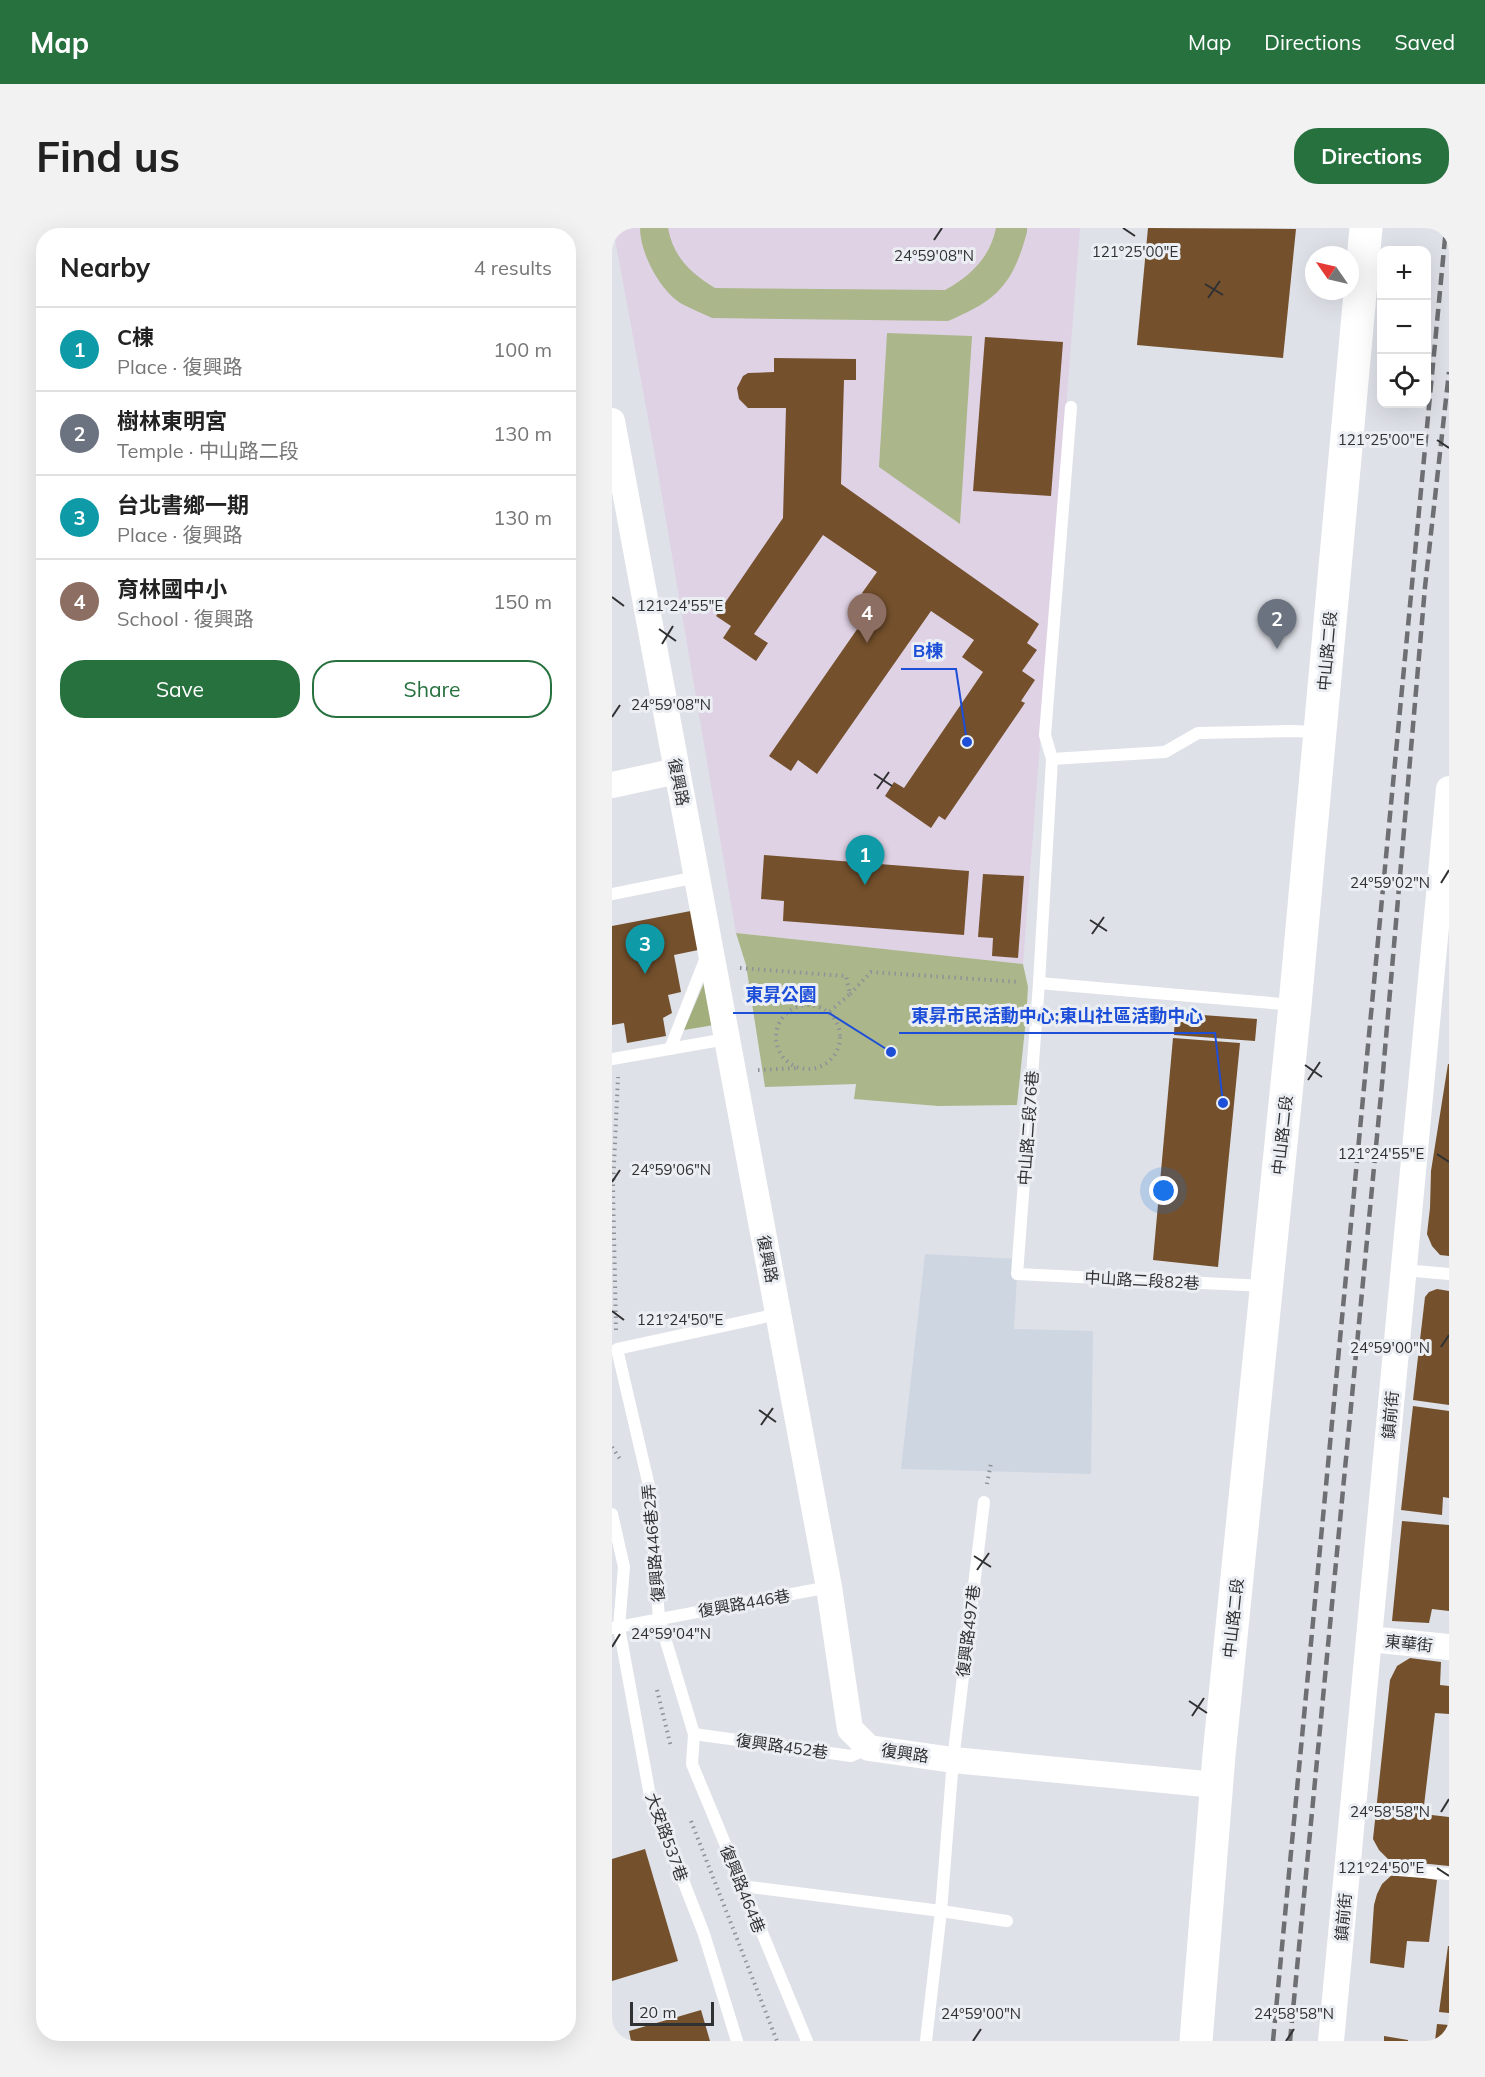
<!DOCTYPE html>
<html lang="en">
<head>
<meta charset="utf-8">
<style>
	body { margin:0; font-family:Mulish,"Noto Sans TC",sans-serif; background:#f2f2f2; color:#222 }
	.controls { position:absolute; right:18px; top:18px; display:grid; overflow:hidden; border-radius:12px; box-shadow:0 6px 24px #0002 }
	.controls button { width:54px; height:54px; display:grid; place-items:center; padding:0; border:0; border-bottom:2px solid #e0e0e0; background:#fff; color:#222; font:30px sans-serif }
	.compass { position:absolute; left:693px; top:18px; width:54px; height:54px; border-radius:50%; background:#fff; box-shadow:0 6px 24px #0002; rotate:304deg }
	.scale { position:absolute; left:18px; bottom:15px; width:84px; box-sizing:border-box; padding-left:6px; border:3px solid #303133; border-top:0; font-size:16px; line-height:21px; white-space:nowrap; color:#303133; -webkit-text-stroke:4px #ebeff4; paint-order:stroke }
	.you { position:absolute; left:552px; top:963px; width:21px; height:21px; margin:-15px; border:4px solid #fff; border-radius:50%; background:#1a73e8; box-shadow:0 0 0 9px #1a73e833 }
	.badge { display:grid; place-items:center; width:39px; height:39px; border-radius:50%; background:#27713f; color:#fff; font-size:20px; font-weight:700 }
	.pin { position:absolute; translate:-50% -50px; filter:drop-shadow(0 2px 3px #0008) }
	.pin::after { content:''; position:absolute; top:32px; width:21px; height:18px; background:inherit; clip-path:polygon(0 0,100% 0,50% 100%) }
	.list { margin:0; padding:0; list-style:none }
	h2 { display:flex; justify-content:space-between; align-items:center; height:78px; margin:0; padding:0 24px; font-size:26px }
	h2 small { font-size:20px; font-weight:400; color:#767676 }
	.list li { display:grid; grid-template-columns:39px 1fr auto; gap:18px; align-items:center; box-sizing:border-box; height:84px; padding:0 24px; border-top:2px solid #e0e0e0 }
	.list b { display:block; font-size:22px; white-space:nowrap }
	.list p { margin:0; font-size:20px; white-space:nowrap; color:#767676 }
	.list em { font-size:20px; font-style:normal; color:#767676 }
	.actions { display:flex; gap:12px; padding:18px 24px }
	.actions a { flex:1; padding:14px 0; border:2px solid #27713f; border-radius:24px; text-align:center; font-size:21px; color:#27713f }
	.actions .main { background:#27713f; color:#fff }
	.icon { flex:none; width:33px; height:33px; fill:none; stroke:currentColor; stroke-width:2; stroke-linecap:round; stroke-linejoin:round }
	.map { position:relative; flex:none; width:837px; height:1813px; overflow:hidden; border-radius:24px }
	header { display:flex; align-items:center; gap:36px; box-sizing:border-box; height:84px; padding:0 30px; background:#27713f; color:#fff }
	header strong { font-size:28px }
	nav { display:flex; gap:33px; margin-inline-start:auto; font-size:21px }
	.intro { display:flex; align-items:center; justify-content:space-between; box-sizing:border-box; height:144px; padding:0 36px }
	h1 { margin:0; font-size:42px }
	.button { padding:15px 27px; border-radius:24px; background:#27713f; color:#fff; font-size:21px; font-weight:700 }
	main { display:flex; gap:36px; padding:0 36px }
	aside { flex:1; background:#fff; border-radius:24px; box-shadow:0 6px 24px #0002 }
	.map>svg:first-child { display:block }
	.built { fill:#ced6e2 }
	.education { fill:#dfd2e5 }
	.green { fill:#abb78b }
	.forest { fill:#a2af7d }
	.building { fill:#74502c }
	.lines { fill:none; stroke-linecap:round; stroke-linejoin:round }
	.path { stroke:#8f9296; stroke-width:4; stroke-dasharray:1.5 4.5; stroke-linecap:butt }
	.service { stroke:#fff; stroke-width:12 }
	.minor { stroke:#fff; stroke-width:26 }
	.secondary { stroke:#fff; stroke-width:33 }
	.rail { stroke:#6d6f72; stroke-width:4.5; stroke-dasharray:12 6; stroke-linecap:butt }
	.ticks { fill:none; stroke:#303133; stroke-width:2 }
	.labels { text-anchor:middle; stroke-width:6; stroke-linejoin:round; paint-order:stroke }
	.street-label { font-size:16px; fill:#303133; stroke:#ebeff4 }
	.ticks-label { font-size:15px; text-anchor:middle; fill:#303133; stroke:#ebeff4; stroke-width:6; stroke-linejoin:round; paint-order:stroke }
	.leader { fill:none; stroke:#1d4ed8; stroke-width:2 }
	.callout-dot { fill:#1d4ed8; stroke:#ebeff4; stroke-width:2 }
	.callout-label { font-size:18px; text-anchor:middle; font-weight:bold; fill:#1d4ed8; stroke:#ebeff4; stroke-width:6; stroke-linejoin:round; paint-order:stroke }
</style>
</head>
<body>
<header>
<strong>Map</strong>
<nav><a>Map</a><a>Directions</a><a>Saved</a></nav>
</header>
<div class="intro"><h1>Find us</h1><a class="button">Directions</a></div>
<main>
<aside>
<h2>Nearby<small>4 results</small></h2>
<ul class="list">
<li><span class="badge" style="background:#0f9aa8">1</span><div><b>C棟</b><p>Place · 復興路</p></div><em>100 m</em></li>
<li><span class="badge" style="background:#6b7280">2</span><div><b>樹林東明宮</b><p>Temple · 中山路二段</p></div><em>130 m</em></li>
<li><span class="badge" style="background:#0f9aa8">3</span><div><b>台北書鄉一期</b><p>Place · 復興路</p></div><em>130 m</em></li>
<li><span class="badge" style="background:#8d6e63">4</span><div><b>育林國中小</b><p>School · 復興路</p></div><em>150 m</em></li>
</ul>
<div class="actions"><a class="main">Save</a><a>Share</a></div>
</aside>
<div class="map">
<svg width="837" height="1813" viewBox="0 0 837 1813">
	<rect width="100%" height="100%" fill="#dee1e7"/>
	<polygon class="built" points="313,1026 406,1031 402,1101 481,1103 479,1246 289,1241"/>
	<polygon class="education" points="1,0 468,0 411,736 124,705 45,239"/>
	<g class="green">
		<path d="M28,0H56C61,28 78,45 103,60L333,62C359,48 378,29 384,0H415V4C401,56 386,72 336,93L100,90C90,85 79,81 70,76C48,63 28,25 28,0Z"/>
		<polygon points="275,105 360,108 348,296 267,239"/>
		<polygon points="124,705 411,736 416,759 414,791 405,877 326,878 242,871 244,856 153,859 134,737"/>
	</g>
	<polygon class="forest" points="95,748 102,797 72,802"/>
	<g class="building">
		<polygon points="536,0 684,1 671,130 525,117"/>
		<polygon points="373,109 451,114 439,268 361,263"/>
		<polygon points="162,130 244,131 244,152 232,152 229,256 427,396 415,415 425,422 410,443 423,452 409,473 413,475 333,592 327,588 319,600 273,568 282,554 292,560 371,444 350,429 362,412 319,383 205,546 186,532 179,543 157,528 264,374 250,365 265,344 211,307 142,406 156,415 144,433 111,410 119,398 104,388 171,290 174,180 136,180 127,171 125,160 131,148 136,145 162,144"/>
		<polygon points="152,627 357,643 352,707 171,693 172,673 149,671"/>
		<polygon points="371,646 412,648 406,730 380,728 381,710 366,709"/>
		<polygon points="84,682 91,721 62,727 69,764 56,767 60,785 51,790 54,808 15,815 12,795 0,797 0,698"/>
		<polygon points="563,785 645,791 643,813 562,807"/>
		<polygon points="561,810 628,815 606,1039 541,1032"/>
		<polygon points="836,836 837,836 837,1028 828,1027 820,1018 815,1006 818,980 819,943"/>
		<polygon points="825,1061 837,1063 837,1177 801,1172 813,1069 817,1064"/>
		<polygon points="801,1178 837,1183 837,1270 831,1269 830,1287 789,1282"/>
		<polygon points="790,1293 837,1297 837,1383 820,1381 817,1395 780,1393"/>
		<polygon points="798,1430 829,1434 828,1457 837,1458 837,1486 823,1485 811,1586 837,1589 837,1638 777,1632 767,1622 761,1611 778,1452 785,1438"/>
		<polygon points="33,1621 66,1733 0,1753 0,1631"/>
		<polygon points="782,1645 825,1652 817,1714 795,1713 792,1740 758,1735 762,1677 765,1666 770,1656"/>
		<polygon points="836,1718 837,1718 837,1785 827,1784"/>
		<polygon points="89,1782 98,1813 19,1813 17,1803"/>
		<polygon points="825,1796 837,1797 837,1813 823,1813"/>
		<polygon points="772,1808 796,1812 796,1813 772,1813"/>
	</g>
	<g class="lines">
		<g class="path">
			<polyline points="128,740 234,748 238,766 217,784"/>
			<polyline points="238,766 259,744 408,754"/>
			<circle cx="196" cy="809" r="32"/>
			<polyline points="146,842 186,840"/>
			<polyline points="4,1102 1,959 6,849"/>
			<polyline points="0,1219 8,1231"/>
			<polyline points="375,1256 379,1235"/>
			<polyline points="45,1462 59,1519"/>
			<polyline points="79,1593 165,1813"/>
		</g>
		<g class="service">
			<polyline points="459,179 433,507 440,531 427,755 682,777"/>
			<polyline points="440,531 553,524 586,505 679,503 706,504"/>
			<polyline points="0,666 85,649"/>
			<polyline points="427,755 405,1046 653,1058"/>
			<polyline points="58,821 95,727"/>
			<polyline points="0,831 114,811"/>
			<polyline points="792,1042 837,1046"/>
			<polyline points="166,1086 5,1121 37,1258 47,1390 82,1506 80,1536 195,1813"/>
			<polyline points="0,1286 12,1339 7,1399 38,1568 92,1706 125,1813"/>
			<polyline points="0,1400 217,1359"/>
			<polyline points="82,1506 239,1528 257,1520"/>
			<polyline points="735,1638 837,1646"/>
			<polyline points="130,1658 329,1683 395,1693"/>
			<polyline points="314,1813 329,1683 341,1532 372,1274"/>
		</g>
		<g class="minor">
			<polyline points="0,193 217,1359 238,1501 257,1520 341,1532 604,1557"/>
			<polyline points="0,557 65,543"/>
			<polyline points="757,1411 837,1419"/>
			<polyline points="719,1813 837,561"/>
		</g>
		<polyline class="secondary" points="584,1813 607,1527 683,777 754,0"/>
		<g class="rail">
			<polyline points="661,1813 834,0"/>
			<polyline points="678,1813 770,856 813,359 837,144"/>
		</g>
	</g>
	<path class="ticks" d="M511,0L523,8M322,12L330,0M593,56L611,67M596,70L608,53M825,212L837,220M0,369L12,378M47,401L64,413M50,416L61,398M0,489L8,477M262,546L280,558M265,561L277,544M829,655L837,642M478,692L495,703M480,706L492,689M693,837L710,849M696,852L708,834M825,926L837,934M0,954L8,942M0,1083L12,1092M829,1119L837,1107M147,1182L164,1194M149,1197L161,1180M362,1328L379,1339M365,1342L377,1325M0,1419L8,1406M577,1473L595,1485M580,1488L592,1470M829,1584L837,1571M825,1640L837,1648M361,1813L369,1801M674,1813L682,1801"/>
	<g class="labels">
		<g class="street-label">
			<text transform="translate(715 423) rotate(-85)" y="6">中山路二段</text>
			<text transform="translate(67 554) rotate(79)" y="6">復興路</text>
			<text transform="translate(416 900) rotate(-86)" y="6">中山路二段76巷</text>
			<text transform="translate(670 907) rotate(-84)" y="6">中山路二段</text>
			<text transform="translate(156 1031) rotate(79)" y="6">復興路</text>
			<text transform="translate(530 1052) rotate(3)" y="6">中山路二段82巷</text>
			<text transform="translate(778 1187) rotate(-85)" y="6">鎮前街</text>
			<text transform="translate(41 1315) rotate(-95)" y="6">復興路446巷2弄</text>
			<text transform="translate(132 1375) rotate(-10)" y="6">復興路446巷</text>
			<text transform="translate(621 1390) rotate(-84)" y="6">中山路二段</text>
			<text transform="translate(356 1403) rotate(-83)" y="6">復興路497巷</text>
			<text transform="translate(797 1415) rotate(6)" y="6">東華街</text>
			<text transform="translate(170 1518) rotate(8)" y="6">復興路452巷</text>
			<text transform="translate(293 1525) rotate(8)" y="6">復興路</text>
			<text transform="translate(55 1609) rotate(70)" y="6">大安路537巷</text>
			<text transform="translate(131 1661) rotate(68)" y="6">復興路464巷</text>
			<text transform="translate(731 1689) rotate(-85)" y="6">鎮前街</text>
		</g>
	</g>
	<g class="ticks-label">
		<text x="523" y="29">121°25'00"E</text>
		<text x="322" y="33">24°59'08"N</text>
		<text x="769" y="217">121°25'00"E</text>
		<text x="68" y="383">121°24'55"E</text>
		<text x="59" y="482">24°59'08"N</text>
		<text x="778" y="660">24°59'02"N</text>
		<text x="769" y="931">121°24'55"E</text>
		<text x="59" y="947">24°59'06"N</text>
		<text x="68" y="1097">121°24'50"E</text>
		<text x="778" y="1125">24°59'00"N</text>
		<text x="59" y="1411">24°59'04"N</text>
		<text x="778" y="1589">24°58'58"N</text>
		<text x="769" y="1645">121°24'50"E</text>
		<text x="369" y="1791">24°59'00"N</text>
		<text x="682" y="1791">24°58'58"N</text>
	</g>
	<path class="leader" d="M355 514L344 441H289M279 824L217 785H121M611 875L603 805H287"/>
	<g class="callout-dot">
		<circle cx="355" cy="514" r="6"/>
		<circle cx="279" cy="824" r="6"/>
		<circle cx="611" cy="875" r="6"/>
	</g>
	<g class="callout-label">
		<text x="316" y="429">B棟</text>
		<text x="169" y="773">東昇公園</text>
		<text x="445" y="794">東昇市民活動中心;東山社區活動中心</text>
	</g>
</svg>
<div class="controls">
<button>+</button>
<button>−</button>
<button><svg class="icon" aria-label="locate" viewBox="0 0 24 24"><circle cx="12" cy="12" r="6"/><path d="M12 2v4M12 18v4M2 12h4M18 12h4"/></svg></button>
</div>
<svg class="compass" viewBox="-18 -18 36 36"><path d="M0-13l5 13h-10z" fill="#e53935"/><path d="M0 13l5-13h-10z" fill="#767676"/></svg>
<div class="scale">20 m</div>
<div class="you"></div>
<div class="pin badge" style="left:253px;top:657px;background:#0f9aa8">1</div>
<div class="pin badge" style="left:665px;top:421px;background:#6b7280">2</div>
<div class="pin badge" style="left:33px;top:746px;background:#0f9aa8">3</div>
<div class="pin badge" style="left:255px;top:415px;background:#8d6e63">4</div>
</div>
</main>
</body>
</html>
